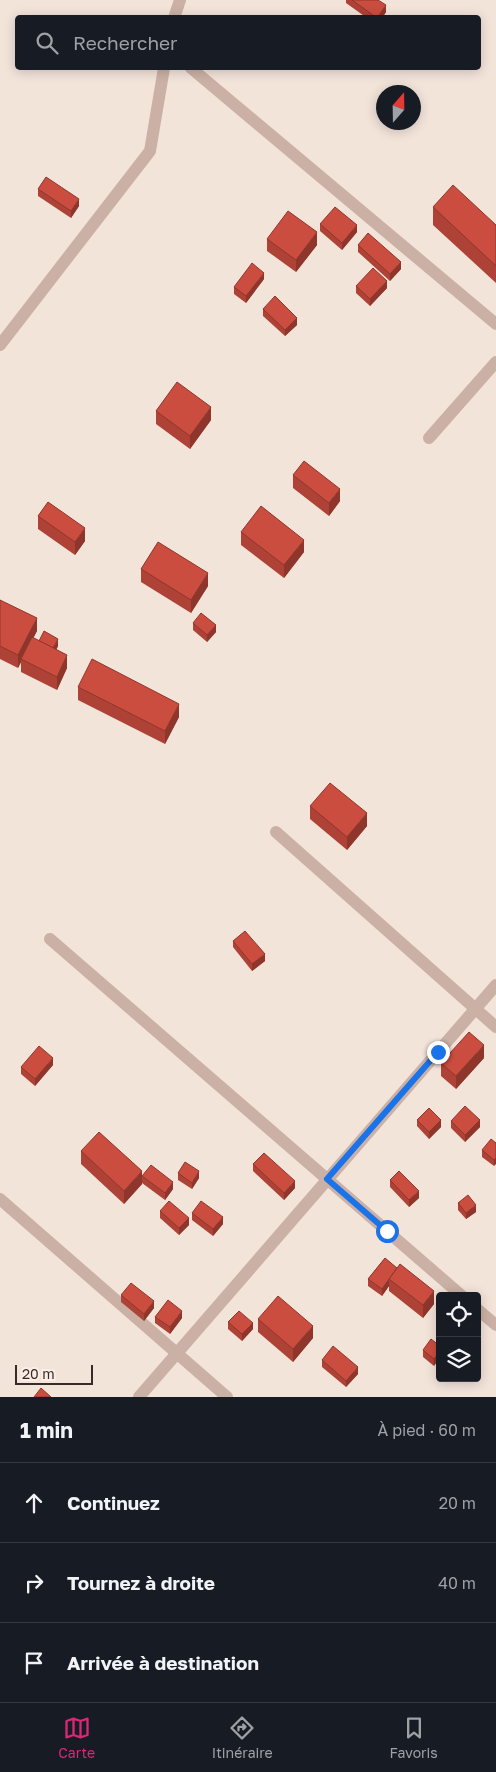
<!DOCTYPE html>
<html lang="fr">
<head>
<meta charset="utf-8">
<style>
	body { margin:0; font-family:"Golos Text",sans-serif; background:#20242c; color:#f1f3f6 }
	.controls { position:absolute; right:15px; bottom:15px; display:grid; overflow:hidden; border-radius:5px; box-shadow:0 2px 12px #0003 }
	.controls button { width:45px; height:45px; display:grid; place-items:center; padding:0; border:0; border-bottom:1px solid #363941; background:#171b24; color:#f1f3f6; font:25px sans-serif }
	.compass { position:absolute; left:376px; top:85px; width:45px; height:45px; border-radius:50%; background:#171b24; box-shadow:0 2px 12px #0003; rotate:20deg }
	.scale { position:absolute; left:15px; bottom:12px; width:78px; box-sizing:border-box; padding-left:5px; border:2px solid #372a27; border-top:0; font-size:14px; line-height:18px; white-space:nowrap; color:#372a27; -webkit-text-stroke:4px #faeee6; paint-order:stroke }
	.stop { position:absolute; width:15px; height:15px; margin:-11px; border:4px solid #1a73e8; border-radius:50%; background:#fff }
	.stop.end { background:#1a73e8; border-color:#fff; box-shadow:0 1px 5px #0008 }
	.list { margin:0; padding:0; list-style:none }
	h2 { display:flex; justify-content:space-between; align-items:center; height:65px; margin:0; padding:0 20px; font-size:21px }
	h2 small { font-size:16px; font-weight:400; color:#9ea1a6 }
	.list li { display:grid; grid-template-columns:32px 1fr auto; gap:15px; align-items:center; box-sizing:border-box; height:80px; padding:0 20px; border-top:1px solid #363941 }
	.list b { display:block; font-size:19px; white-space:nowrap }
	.list em { font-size:16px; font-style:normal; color:#9ea1a6 }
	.icon { flex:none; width:28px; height:28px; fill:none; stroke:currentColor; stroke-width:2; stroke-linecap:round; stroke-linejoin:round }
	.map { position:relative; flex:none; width:496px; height:1397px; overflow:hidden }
	.search { position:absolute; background:#171b24; box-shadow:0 2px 12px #0003; left:15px; right:15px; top:15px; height:55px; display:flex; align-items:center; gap:12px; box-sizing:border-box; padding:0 18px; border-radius:5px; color:#9ea1a6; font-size:19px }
	.sheet { height:305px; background:#171b24 }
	nav { display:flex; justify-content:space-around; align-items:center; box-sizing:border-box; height:70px; border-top:1px solid #363941; background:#171b24; font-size:14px; color:#9ea1a6 }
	nav a { display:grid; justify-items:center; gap:2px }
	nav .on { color:#db2777 }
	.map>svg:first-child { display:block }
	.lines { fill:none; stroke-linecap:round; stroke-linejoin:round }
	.street { stroke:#cbb1a5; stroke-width:12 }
	.wall { fill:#af4236 }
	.shaded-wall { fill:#8e362c }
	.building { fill:#cb4d3f; stroke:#8e362c }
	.route { stroke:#1a73e8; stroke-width:6 }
</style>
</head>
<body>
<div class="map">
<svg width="496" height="1397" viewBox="0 0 496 1397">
	<rect width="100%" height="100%" fill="#f3e4da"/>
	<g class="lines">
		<g class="street">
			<polyline points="174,18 180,0"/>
			<polyline points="191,68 496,324"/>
			<polyline points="0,345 150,151 164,68"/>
			<polyline points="429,438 496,362"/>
			<polyline points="276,832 496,1027"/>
			<polyline points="50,939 462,1296"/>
			<polyline points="0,1199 227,1397"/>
			<polyline points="477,1309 496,1325"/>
			<polyline points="139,1397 496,985"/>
		</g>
	</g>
	<g class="wall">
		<polygon points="346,0 378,0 386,12 382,18 367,18 346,3"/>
		<polygon points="38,189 79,206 71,218 38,196"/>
		<polygon points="433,207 496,225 496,283 433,225"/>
		<polygon points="320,224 357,232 342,250 320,231"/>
		<polygon points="267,239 317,245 296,272 267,251"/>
		<polygon points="358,245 401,269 390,281 358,252"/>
		<polygon points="264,279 246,303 234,294 234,287"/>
		<polygon points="356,286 387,288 370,306 356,293"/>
		<polygon points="263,309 297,325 285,336 263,316"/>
		<polygon points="156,411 211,420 190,449 156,424"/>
		<polygon points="293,475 340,501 329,516 293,488"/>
		<polygon points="38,516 85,541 75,555 38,529"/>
		<polygon points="241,532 304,552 284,578 241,545"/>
		<polygon points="141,569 208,586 191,613 141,582"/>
		<polygon points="0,600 37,631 33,638 39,641 58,646 56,650 67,668 57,690 21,672 21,662 18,668 0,659"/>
		<polygon points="193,623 216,632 207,642 193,630"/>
		<polygon points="78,687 179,717 165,744 78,700"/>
		<polygon points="310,806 367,826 347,850 310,819"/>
		<polygon points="233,941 265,961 252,971 233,947"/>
		<polygon points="484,1058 456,1089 441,1076 441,1063"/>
		<polygon points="53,1065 35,1086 21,1074 21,1067"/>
		<polygon points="417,1120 441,1127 429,1139 417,1126"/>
		<polygon points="451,1121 480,1127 465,1142 451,1128"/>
		<polygon points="496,1143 494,1166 482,1157 482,1150"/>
		<polygon points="81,1151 142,1184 124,1204 81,1164"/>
		<polygon points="253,1164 295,1188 284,1200 253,1171"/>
		<polygon points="178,1173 199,1178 192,1189 178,1180"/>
		<polygon points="142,1176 173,1189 165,1200 142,1183"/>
		<polygon points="390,1180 419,1198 409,1207 390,1187"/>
		<polygon points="458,1203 476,1212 466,1219 458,1210"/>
		<polygon points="160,1211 189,1225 179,1235 160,1218"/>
		<polygon points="192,1213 223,1224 213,1236 192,1220"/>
		<polygon points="385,1258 434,1304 423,1318 389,1291 389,1286 382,1296 368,1286 368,1279"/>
		<polygon points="121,1295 154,1308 144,1321 121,1302"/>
		<polygon points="155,1317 182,1318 170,1334 155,1323"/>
		<polygon points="258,1319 313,1338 293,1362 258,1332"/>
		<polygon points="228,1322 253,1329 242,1341 228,1329"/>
		<polygon points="440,1346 434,1366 423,1357 423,1350"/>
		<polygon points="322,1360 358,1374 346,1387 322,1367"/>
	</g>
	<g class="shaded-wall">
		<polygon points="386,5 386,12 382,18 378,18"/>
		<polygon points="79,199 79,206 71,218 71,211"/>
		<polygon points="357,225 357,232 342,250 342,243"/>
		<polygon points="317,232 317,245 296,272 296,260"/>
		<polygon points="401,262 401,269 390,281 390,274"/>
		<polygon points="264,273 264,279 246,303 246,296"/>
		<polygon points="387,281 387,288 370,306 370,299"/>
		<polygon points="297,318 297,325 285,336 285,330"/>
		<polygon points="211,407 211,420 190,449 190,436"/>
		<polygon points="340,489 340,501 329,516 329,503"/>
		<polygon points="85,528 85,541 75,555 75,542"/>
		<polygon points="304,540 304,552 284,578 284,565"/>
		<polygon points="208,573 208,586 191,613 191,600"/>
		<polygon points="37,618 37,631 22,660 21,659 21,662 18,668 18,655"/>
		<polygon points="216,625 216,632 207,642 207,635"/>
		<polygon points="58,639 58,646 52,658 52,651"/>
		<polygon points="67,655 67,668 57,690 57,677"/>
		<polygon points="179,704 179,717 165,744 165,731"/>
		<polygon points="367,813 367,826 347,850 347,837"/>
		<polygon points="265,954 265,961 252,971 252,964"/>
		<polygon points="484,1045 484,1058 456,1089 456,1076"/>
		<polygon points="53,1058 53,1065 35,1086 35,1079"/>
		<polygon points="441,1120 441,1127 429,1139 429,1132"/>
		<polygon points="480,1120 480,1127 465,1142 465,1135"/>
		<polygon points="496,1158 496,1164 494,1166 494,1160"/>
		<polygon points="142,1171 142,1184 124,1204 124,1191"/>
		<polygon points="199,1171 199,1178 192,1189 192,1183"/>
		<polygon points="295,1181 295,1188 284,1200 284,1193"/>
		<polygon points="173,1182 173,1189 165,1200 165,1193"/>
		<polygon points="419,1191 419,1198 409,1207 409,1200"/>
		<polygon points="476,1205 476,1212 466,1219 466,1213"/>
		<polygon points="223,1217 223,1224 213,1236 213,1229"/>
		<polygon points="189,1218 189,1225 179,1235 179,1228"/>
		<polygon points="389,1279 389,1286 382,1296 382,1289"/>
		<polygon points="434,1291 434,1304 423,1318 423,1305"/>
		<polygon points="154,1301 154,1308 144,1321 144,1314"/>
		<polygon points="182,1311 182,1318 170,1334 170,1327"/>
		<polygon points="253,1323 253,1329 242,1341 242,1334"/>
		<polygon points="313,1326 313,1338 293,1362 293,1349"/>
		<polygon points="440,1351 440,1358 434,1366 434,1359"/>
		<polygon points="358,1367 358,1374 346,1387 346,1381"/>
	</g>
	<g class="building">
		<polygon points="352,0 378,0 386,5 377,18"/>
		<polygon points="46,177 79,199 71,211 38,189"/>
		<polygon points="453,185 496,225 496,266 433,207"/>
		<polygon points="335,207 357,225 342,243 320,224"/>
		<polygon points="288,211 317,232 296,260 267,239"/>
		<polygon points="368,233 401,262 390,274 358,245"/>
		<polygon points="252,263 264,273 246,296 234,287"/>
		<polygon points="373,268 387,281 370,299 356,286"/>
		<polygon points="275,296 297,318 285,330 263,309"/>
		<polygon points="177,382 211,407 190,436 156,411"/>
		<polygon points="304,461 340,489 329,503 293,475"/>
		<polygon points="48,502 85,528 75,542 38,516"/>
		<polygon points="261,506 304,540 284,565 241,532"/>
		<polygon points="158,542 208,573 191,600 141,569"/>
		<polygon points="0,600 37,618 18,655 0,646"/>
		<polygon points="201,613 216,625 207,635 193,623"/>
		<polygon points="44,631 58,639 53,648 39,641"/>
		<polygon points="32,637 67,655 57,677 21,659"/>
		<polygon points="92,659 179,704 165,731 78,687"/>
		<polygon points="330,783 367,813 347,837 310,806"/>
		<polygon points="245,931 265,954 252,964 233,941"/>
		<polygon points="469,1032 484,1045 456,1076 441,1063"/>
		<polygon points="39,1046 53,1058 35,1079 21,1067"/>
		<polygon points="465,1106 480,1120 465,1135 451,1121"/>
		<polygon points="429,1108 441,1120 429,1132 417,1120"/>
		<polygon points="99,1132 142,1171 124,1191 81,1151"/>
		<polygon points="491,1139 496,1143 496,1158 494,1160 482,1150"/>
		<polygon points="264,1153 295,1181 284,1193 253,1164"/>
		<polygon points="185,1162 199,1171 192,1183 178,1173"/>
		<polygon points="151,1165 173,1182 165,1193 142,1176"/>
		<polygon points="399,1171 419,1191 409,1200 390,1180"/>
		<polygon points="468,1195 476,1205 466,1213 458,1203"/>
		<polygon points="169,1201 189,1218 179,1228 160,1211"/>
		<polygon points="201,1201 223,1217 213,1229 192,1213"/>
		<polygon points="385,1258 397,1268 382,1289 368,1279"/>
		<polygon points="400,1264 434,1291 423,1305 389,1279"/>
		<polygon points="131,1283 154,1301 144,1314 121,1295"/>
		<polygon points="278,1296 313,1326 293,1349 258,1319"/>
		<polygon points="168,1300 182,1311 170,1327 155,1317"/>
		<polygon points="239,1311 253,1323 242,1334 228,1322"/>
		<polygon points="431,1339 440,1346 440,1351 434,1359 423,1350"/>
		<polygon points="333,1346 358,1367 346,1381 322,1360"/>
		<polygon points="41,1388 51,1397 34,1397"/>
	</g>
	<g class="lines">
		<polyline class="route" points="387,1231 327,1179 438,1052"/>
	</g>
</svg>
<div class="controls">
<button><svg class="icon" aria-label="locate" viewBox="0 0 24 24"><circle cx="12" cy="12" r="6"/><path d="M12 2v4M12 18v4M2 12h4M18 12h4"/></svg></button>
<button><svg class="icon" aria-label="layers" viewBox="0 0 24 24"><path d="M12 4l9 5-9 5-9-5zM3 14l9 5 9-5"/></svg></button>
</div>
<svg class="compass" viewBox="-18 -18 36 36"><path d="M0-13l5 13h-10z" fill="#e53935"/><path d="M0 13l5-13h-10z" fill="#9ea1a6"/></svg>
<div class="scale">20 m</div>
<div class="stop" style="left:387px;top:1231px"></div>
<div class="stop end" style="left:438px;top:1052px"></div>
<div class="search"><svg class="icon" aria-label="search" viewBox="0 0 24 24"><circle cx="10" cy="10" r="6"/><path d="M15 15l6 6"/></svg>Rechercher</div>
</div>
<section class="sheet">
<h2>1 min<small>À pied · 60 m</small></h2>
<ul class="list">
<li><svg class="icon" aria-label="ahead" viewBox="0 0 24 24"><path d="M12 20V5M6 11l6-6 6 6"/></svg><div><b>Continuez</b></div><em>20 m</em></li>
<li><svg class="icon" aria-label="right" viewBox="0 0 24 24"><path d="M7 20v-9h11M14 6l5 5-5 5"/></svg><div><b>Tournez à droite</b></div><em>40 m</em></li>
<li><svg class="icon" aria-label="arrive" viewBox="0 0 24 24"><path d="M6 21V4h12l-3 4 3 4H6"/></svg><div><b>Arrivée à destination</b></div></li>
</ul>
</section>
<nav>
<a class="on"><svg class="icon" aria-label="map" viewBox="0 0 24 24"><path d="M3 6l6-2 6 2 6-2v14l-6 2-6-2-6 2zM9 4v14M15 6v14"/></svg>Carte</a>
<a><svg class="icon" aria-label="directions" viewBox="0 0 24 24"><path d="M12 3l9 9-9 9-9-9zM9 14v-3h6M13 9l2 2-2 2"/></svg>Itinéraire</a>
<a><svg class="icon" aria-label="saved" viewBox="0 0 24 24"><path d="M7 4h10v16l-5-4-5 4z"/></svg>Favoris</a>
</nav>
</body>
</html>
